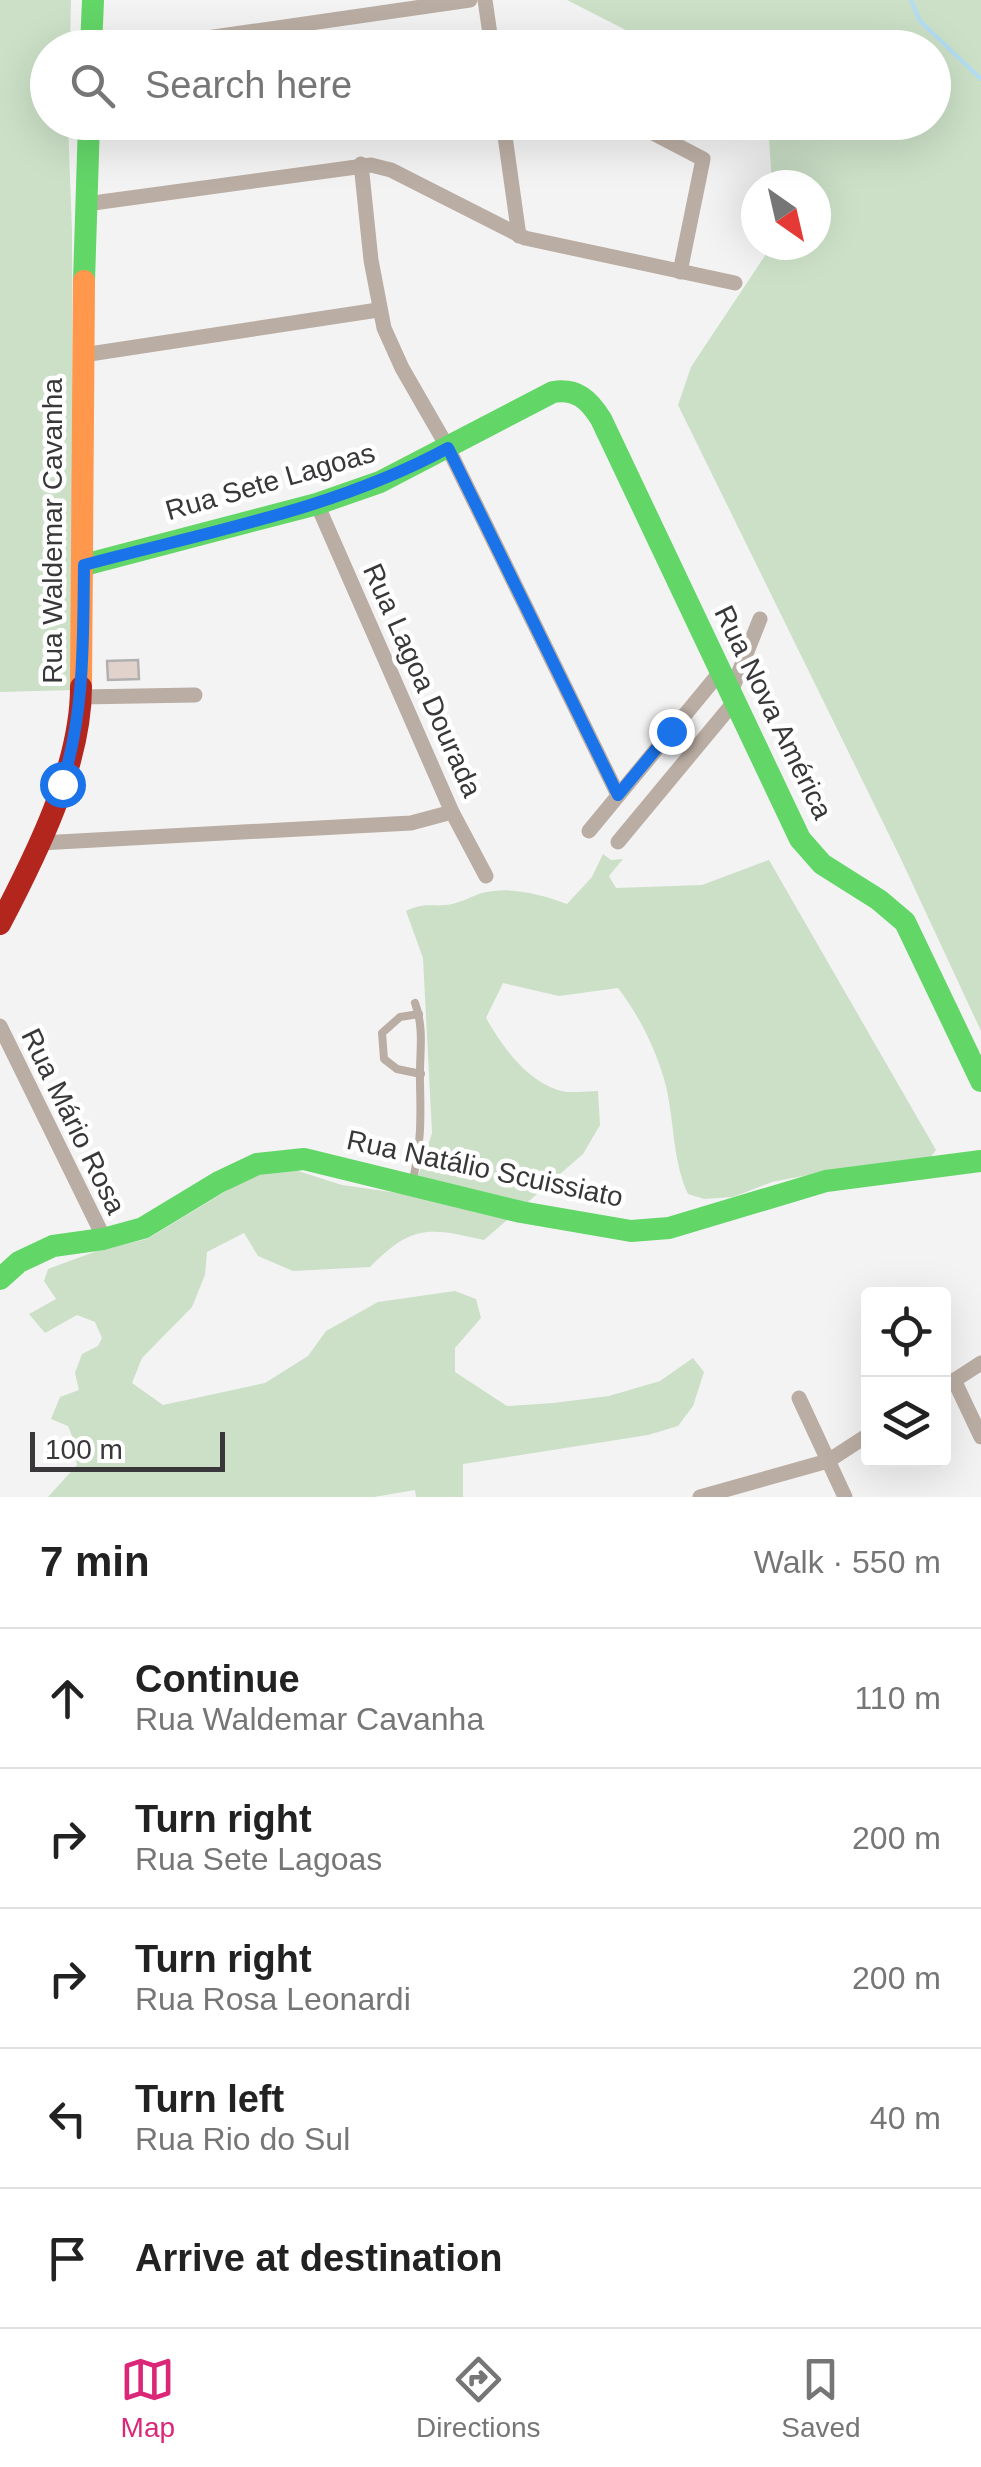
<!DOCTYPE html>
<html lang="en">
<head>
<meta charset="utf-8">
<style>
	body { margin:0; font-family:Arial,sans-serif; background:#f6f6f6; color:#222 }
	.controls { position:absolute; right:30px; bottom:30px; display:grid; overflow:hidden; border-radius:10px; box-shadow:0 10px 40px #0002 }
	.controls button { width:90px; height:90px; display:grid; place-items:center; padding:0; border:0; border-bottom:2px solid #e0e0e0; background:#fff; color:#222; font:50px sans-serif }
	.compass { position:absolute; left:741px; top:170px; width:90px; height:90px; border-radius:50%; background:#fff; box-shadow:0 10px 40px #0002; rotate:146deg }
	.scale { position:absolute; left:30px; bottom:25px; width:195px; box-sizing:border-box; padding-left:10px; border:5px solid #393739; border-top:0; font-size:28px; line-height:35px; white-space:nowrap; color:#393739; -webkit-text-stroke:8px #fff; paint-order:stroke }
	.stop { position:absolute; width:30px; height:30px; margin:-22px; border:8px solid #1a73e8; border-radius:50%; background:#fff }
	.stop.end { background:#1a73e8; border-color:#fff; box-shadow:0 2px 10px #0008 }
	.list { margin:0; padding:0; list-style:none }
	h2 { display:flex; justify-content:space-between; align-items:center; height:130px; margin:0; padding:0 40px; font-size:42px }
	h2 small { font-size:32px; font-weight:400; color:#767676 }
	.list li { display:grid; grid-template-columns:65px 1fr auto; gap:30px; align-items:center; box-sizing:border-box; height:140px; padding:0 40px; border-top:2px solid #e0e0e0 }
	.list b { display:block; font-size:38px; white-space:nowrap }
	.list p { margin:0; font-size:32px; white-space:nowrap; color:#767676 }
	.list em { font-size:32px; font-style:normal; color:#767676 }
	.icon { flex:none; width:55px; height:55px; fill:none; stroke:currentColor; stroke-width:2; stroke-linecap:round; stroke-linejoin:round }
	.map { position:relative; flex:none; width:981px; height:1497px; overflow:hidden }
	.search { position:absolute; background:#fff; box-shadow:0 10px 40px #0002; left:30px; right:30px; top:30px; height:110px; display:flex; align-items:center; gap:25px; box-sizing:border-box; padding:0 35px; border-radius:55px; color:#767676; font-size:38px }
	.sheet { height:830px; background:#fff }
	nav { display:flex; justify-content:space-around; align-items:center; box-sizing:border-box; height:140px; border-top:2px solid #e0e0e0; background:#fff; font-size:28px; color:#767676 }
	nav a { display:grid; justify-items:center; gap:5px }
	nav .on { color:#db2777 }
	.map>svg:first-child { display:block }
	.green { fill:#cbe0c7 }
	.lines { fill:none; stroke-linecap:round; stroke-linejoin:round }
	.stream { stroke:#b2ddf3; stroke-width:4 }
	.building { fill:#e1d2cb; stroke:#b1b0b0; stroke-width:2.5 }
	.lane { stroke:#baada3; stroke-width:8 }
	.street { stroke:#baada3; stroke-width:15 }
	.fast { stroke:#63d668; stroke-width:22 }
	.slow { stroke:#ff974d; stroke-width:22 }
	.jam { stroke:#b3261e; stroke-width:22 }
	.route { stroke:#1a73e8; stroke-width:12 }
	.labels { text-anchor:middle; stroke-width:9; stroke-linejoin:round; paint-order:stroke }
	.street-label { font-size:28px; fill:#393739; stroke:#fff }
</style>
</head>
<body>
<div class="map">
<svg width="981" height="1497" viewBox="0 0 981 1497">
	<rect width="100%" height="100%" fill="#f4f3f4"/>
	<g class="green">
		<polygon points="0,0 71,0 70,47 48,48 48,122 68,123 72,231 74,690 0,692"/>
		<polygon points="567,0 981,0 981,1031 900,857 678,405 691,367 772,245 816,245 816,185 772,185 768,123 934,122 934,48 659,47"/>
		<path d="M603,854L611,860L623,859L609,876L616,888L702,885L769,860L936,1150L931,1157L850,1167L772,1182L733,1197L704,1199L688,1194C671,1157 675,1117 664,1079C655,1047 638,1014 618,988L559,996L503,983L486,1018C502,1046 526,1080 558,1090C569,1094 586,1091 598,1091L600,1125L583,1154L484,1240C427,1227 412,1225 370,1267L293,1271L258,1256L244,1233L207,1252L205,1275L192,1307L142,1358L132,1383L163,1405L265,1383L308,1356L326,1331L378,1302L455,1291L476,1299L481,1318L455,1348V1372L507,1406L553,1403L609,1396L660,1381L693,1358L704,1372L693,1406L678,1426L648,1435L463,1464V1497H416L415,1490L374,1497H48L77,1465L74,1441L68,1426L51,1419L60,1397L79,1390L75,1373L82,1354L98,1346L102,1338L95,1322L77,1315L45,1333L29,1314L56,1299L44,1281L48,1269L97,1251L147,1239L248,1178L271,1170H295L342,1185L412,1195L432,1133L423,958L406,911C426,901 433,908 452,904C462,902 472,896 482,893C511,886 540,894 567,904L592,877Z"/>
	</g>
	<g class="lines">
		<polyline class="stream" points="911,0 920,21 981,79"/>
	</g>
	<polygon class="building" points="138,660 139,679 108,680 107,661"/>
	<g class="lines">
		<g class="lane">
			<polyline points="419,1014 400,1017 382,1033 384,1059 397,1069 421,1074"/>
			<path d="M413,1180C421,1142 421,1122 420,1083C419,1055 425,1030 415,1003"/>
		</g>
		<g class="street">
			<polyline points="485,0 492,48"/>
			<polyline points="138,48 470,0"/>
			<polyline points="503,122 519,236"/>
			<polyline points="632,122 703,159 680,272"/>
			<polyline points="361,164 371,260 384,328 402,368 448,448 618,795"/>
			<polyline points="86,204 371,165 391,170 525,238 735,283"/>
			<polyline points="83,355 378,310"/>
			<polyline points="317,504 452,812 486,876"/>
			<polyline points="731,692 760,619"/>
			<polyline points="81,697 195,695"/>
			<polyline points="589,831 721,671"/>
			<polyline points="618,842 735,701"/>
			<polyline points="40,843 411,823 452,812"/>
			<polyline points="0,1026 104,1238"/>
			<polyline points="954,1380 981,1437"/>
			<polyline points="944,1387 981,1363"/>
			<polyline points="799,1398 845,1497"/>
			<polyline points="700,1497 828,1461 868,1435"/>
		</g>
		<g class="fast">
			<polyline points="91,48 93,0"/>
			<polyline points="84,281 89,122"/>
			<path d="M84,565L317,504L380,482L553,392C577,388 589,400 601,419L800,839L822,864L879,900L905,922L981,1081"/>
			<polyline points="0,1279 19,1262 53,1246 103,1239 143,1228 219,1182 257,1164 304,1159 521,1212 631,1231 669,1228 826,1181 981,1161"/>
		</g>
		<polyline class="slow" points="81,687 84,281"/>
		<path class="jam" d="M0,924C36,855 81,766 81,687"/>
	</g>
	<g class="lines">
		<path class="route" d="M62,784C85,712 83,639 84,565C207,532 336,509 448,448L618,795L671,731"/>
	</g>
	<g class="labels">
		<g class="street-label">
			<text transform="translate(270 481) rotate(-16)" y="10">Rua Sete Lagoas</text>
			<text transform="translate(52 531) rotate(-90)" y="10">Rua Waldemar Cavanha</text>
			<text transform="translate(423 680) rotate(66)" y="10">Rua Lagoa Dourada</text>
			<text transform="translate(774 712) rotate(64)" y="10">Rua Nova América</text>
			<text transform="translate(74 1121) rotate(64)" y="10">Rua Mário Rosa</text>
			<text transform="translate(485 1168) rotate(12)" y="10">Rua Natálio Scuissiato</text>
		</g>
	</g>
</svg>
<div class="controls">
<button><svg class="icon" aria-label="locate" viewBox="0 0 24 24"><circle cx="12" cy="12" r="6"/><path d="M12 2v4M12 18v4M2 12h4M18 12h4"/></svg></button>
<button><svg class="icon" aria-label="layers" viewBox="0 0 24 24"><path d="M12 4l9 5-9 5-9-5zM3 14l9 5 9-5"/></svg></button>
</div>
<svg class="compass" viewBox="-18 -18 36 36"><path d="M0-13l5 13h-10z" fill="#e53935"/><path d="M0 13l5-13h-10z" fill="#767676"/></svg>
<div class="scale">100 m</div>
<div class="stop" style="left:62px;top:784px"></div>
<div class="stop end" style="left:671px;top:731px"></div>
<div class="search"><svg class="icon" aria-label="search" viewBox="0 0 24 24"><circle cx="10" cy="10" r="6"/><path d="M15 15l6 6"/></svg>Search here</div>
</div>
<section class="sheet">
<h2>7 min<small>Walk · 550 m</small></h2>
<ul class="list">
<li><svg class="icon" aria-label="ahead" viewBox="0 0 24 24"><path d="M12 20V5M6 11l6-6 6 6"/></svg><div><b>Continue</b><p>Rua Waldemar Cavanha</p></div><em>110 m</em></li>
<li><svg class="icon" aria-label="right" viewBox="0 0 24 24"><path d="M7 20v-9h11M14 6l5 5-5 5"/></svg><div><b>Turn right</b><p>Rua Sete Lagoas</p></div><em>200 m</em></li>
<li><svg class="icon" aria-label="right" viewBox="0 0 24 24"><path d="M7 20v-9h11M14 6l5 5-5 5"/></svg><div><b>Turn right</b><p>Rua Rosa Leonardi</p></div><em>200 m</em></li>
<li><svg class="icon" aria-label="left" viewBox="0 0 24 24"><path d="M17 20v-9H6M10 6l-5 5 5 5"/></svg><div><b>Turn left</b><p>Rua Rio do Sul</p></div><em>40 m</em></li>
<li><svg class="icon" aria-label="arrive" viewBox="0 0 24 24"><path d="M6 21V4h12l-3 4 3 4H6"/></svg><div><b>Arrive at destination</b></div></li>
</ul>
</section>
<nav>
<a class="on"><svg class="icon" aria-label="map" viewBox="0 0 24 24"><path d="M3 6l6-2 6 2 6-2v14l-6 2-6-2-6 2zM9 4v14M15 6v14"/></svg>Map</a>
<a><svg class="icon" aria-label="directions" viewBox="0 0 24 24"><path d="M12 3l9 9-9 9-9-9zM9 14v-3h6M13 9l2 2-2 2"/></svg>Directions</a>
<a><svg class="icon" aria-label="saved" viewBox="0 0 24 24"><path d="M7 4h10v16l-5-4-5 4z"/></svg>Saved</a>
</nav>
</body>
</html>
